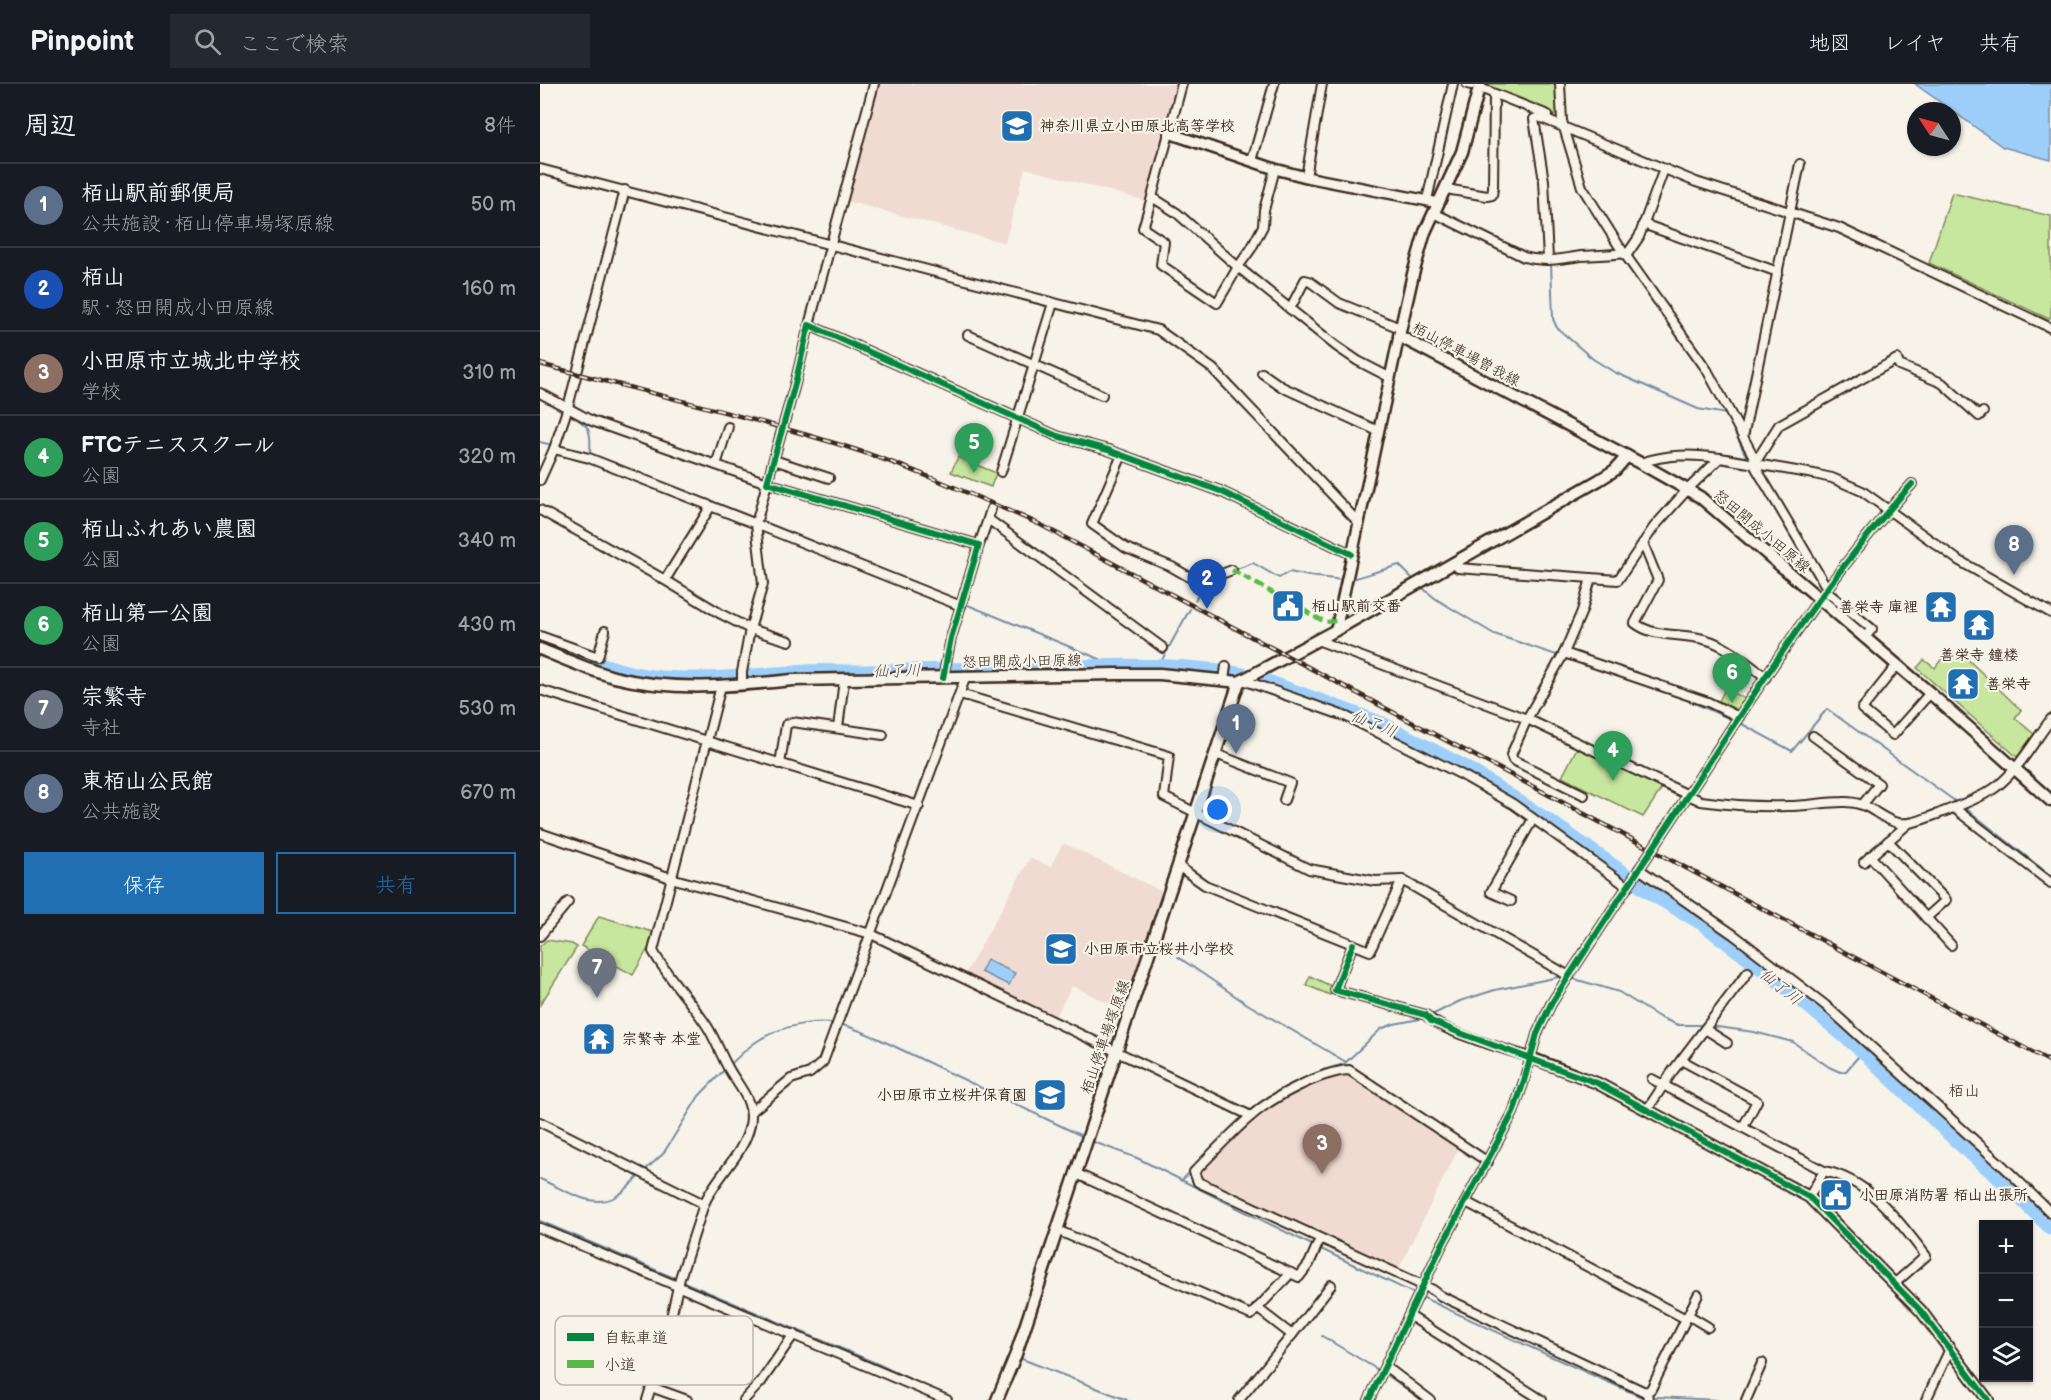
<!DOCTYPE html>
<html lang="ja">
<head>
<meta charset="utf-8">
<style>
	body { margin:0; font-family:"Balsamiq Sans","Klee One",sans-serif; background:#242831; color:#f1f3f6 }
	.controls { position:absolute; right:18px; bottom:18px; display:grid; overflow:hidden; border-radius:0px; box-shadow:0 2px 4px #0004 }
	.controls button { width:54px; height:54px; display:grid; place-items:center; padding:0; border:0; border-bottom:2px solid #363941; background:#171b24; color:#f1f3f6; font:30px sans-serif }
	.compass { position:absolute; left:1367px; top:18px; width:54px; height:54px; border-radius:50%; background:#171b24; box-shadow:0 2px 4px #0004; rotate:306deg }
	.you { position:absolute; left:678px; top:726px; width:21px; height:21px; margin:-15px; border:4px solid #fff; border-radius:50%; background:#1a73e8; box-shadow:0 0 0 9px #1a73e833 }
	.badge { display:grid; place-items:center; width:39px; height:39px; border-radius:50%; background:#1f6fb2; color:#fff; font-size:20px; font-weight:700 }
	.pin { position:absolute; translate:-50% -50px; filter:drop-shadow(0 2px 3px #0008) }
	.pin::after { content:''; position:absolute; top:32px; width:21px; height:18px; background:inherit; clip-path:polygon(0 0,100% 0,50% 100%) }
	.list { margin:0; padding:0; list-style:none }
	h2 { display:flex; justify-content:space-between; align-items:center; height:78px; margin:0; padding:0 24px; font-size:26px }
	h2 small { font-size:20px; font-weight:400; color:#9ea1a6 }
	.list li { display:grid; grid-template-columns:39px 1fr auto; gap:18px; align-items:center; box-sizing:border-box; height:84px; padding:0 24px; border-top:2px solid #363941 }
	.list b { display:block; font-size:22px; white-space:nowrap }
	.list p { margin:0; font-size:20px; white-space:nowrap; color:#9ea1a6 }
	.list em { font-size:20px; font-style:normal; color:#9ea1a6 }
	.actions { display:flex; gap:12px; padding:18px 24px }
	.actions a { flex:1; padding:14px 0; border:2px solid #1f6fb2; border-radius:0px; text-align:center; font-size:21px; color:#1f6fb2 }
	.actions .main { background:#1f6fb2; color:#fff }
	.icon { flex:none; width:33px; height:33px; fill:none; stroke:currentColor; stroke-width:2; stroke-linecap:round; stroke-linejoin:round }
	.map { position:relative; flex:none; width:1511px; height:1316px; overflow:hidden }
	header { display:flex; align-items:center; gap:36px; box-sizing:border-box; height:84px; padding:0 30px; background:#171b24; border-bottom:2px solid #363941 }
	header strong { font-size:28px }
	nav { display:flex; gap:33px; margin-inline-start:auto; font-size:21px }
	.search { width:420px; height:54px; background:#242831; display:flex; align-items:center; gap:15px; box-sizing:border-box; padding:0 21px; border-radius:0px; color:#9ea1a6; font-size:22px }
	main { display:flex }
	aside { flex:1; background:#171b24 }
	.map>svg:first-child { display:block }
	.built { fill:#efdbd2 }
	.green { fill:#c8e79e; stroke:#82885e; stroke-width:1.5 }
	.water { fill:#9ecffb; stroke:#768da3; stroke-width:1.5 }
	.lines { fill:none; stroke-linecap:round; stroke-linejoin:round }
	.stream { stroke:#768da3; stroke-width:2 }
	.river { stroke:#9ecffb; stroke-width:15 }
	.minor-casing { stroke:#3b2a1e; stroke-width:12 }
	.tertiary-casing { stroke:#3b2a1e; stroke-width:14 }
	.secondary-casing { stroke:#3b2a1e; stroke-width:15 }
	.minor { stroke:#f7f3e8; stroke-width:8 }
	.tertiary { stroke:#f7f3e8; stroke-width:9 }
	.secondary { stroke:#f7f3e8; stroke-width:10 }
	.rail-casing { stroke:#3b2a1e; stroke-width:4.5 }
	.rail { stroke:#f7f3e8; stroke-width:2; stroke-dasharray:7; stroke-linecap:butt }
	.quiet { stroke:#58b947; stroke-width:4.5; stroke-dasharray:9 4.5; stroke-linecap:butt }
	.cycleway-casing { stroke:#f7f3e8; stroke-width:10 }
	.cycleway { stroke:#00873e; stroke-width:6 }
	.labels { text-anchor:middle; stroke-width:4.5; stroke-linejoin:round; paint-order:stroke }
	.poi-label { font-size:15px; font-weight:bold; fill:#3b2a1e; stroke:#f7f3e8; text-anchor:start }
	.street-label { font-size:15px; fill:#3b2a1e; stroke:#f7f3e8 }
	.water-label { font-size:16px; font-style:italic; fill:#545355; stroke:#f7f3e8 }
	.neighbourhood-label { font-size:16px; fill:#3b2a1e; stroke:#f7f3e8 }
	.key { fill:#f7f3e8; stroke:#bfb7ab; stroke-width:1.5 }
	.key-label { font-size:16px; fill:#3b2a1e }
</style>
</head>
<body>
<header>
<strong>Pinpoint</strong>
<div class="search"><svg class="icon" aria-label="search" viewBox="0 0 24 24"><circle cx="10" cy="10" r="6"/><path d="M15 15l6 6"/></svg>ここで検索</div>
<nav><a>地図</a><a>レイヤ</a><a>共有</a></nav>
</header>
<main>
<aside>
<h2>周辺<small>8件</small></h2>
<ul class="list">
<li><span class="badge" style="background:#5c6f8a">1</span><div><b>栢山駅前郵便局</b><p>公共施設 · 栢山停車場塚原線</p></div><em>50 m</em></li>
<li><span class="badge" style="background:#1a4fb4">2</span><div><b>栢山</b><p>駅 · 怒田開成小田原線</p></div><em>160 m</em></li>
<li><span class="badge" style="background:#8d6e63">3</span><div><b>小田原市立城北中学校</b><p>学校</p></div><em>310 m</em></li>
<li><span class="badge" style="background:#2e9e5b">4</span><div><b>FTCテニススクール</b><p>公園</p></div><em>320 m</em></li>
<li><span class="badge" style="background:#2e9e5b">5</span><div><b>栢山ふれあい農園</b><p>公園</p></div><em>340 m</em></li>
<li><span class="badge" style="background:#2e9e5b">6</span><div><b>栢山第一公園</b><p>公園</p></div><em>430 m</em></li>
<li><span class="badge" style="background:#6b7280">7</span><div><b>宗繁寺</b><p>寺社</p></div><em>530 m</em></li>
<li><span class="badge" style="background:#5c6f8a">8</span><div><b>東栢山公民館</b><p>公共施設</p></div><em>670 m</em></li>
</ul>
<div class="actions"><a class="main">保存</a><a>共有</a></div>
</aside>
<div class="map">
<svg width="1511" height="1316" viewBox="0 0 1511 1316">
	<rect width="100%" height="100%" fill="#f7f3e8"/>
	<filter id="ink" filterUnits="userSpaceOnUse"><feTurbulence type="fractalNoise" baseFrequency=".0167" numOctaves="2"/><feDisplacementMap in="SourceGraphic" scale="12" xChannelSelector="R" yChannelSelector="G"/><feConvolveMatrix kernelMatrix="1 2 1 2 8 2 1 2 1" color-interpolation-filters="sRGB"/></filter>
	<g filter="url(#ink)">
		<g class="built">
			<polygon points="337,0 638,0 609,114 606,117 485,84 465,159 306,117"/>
			<polygon points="525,760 621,807 583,926 532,902 514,935 424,892 490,774 510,783 522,761"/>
			<polygon points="801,988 809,989 920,1061 857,1188 660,1094 659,1087 710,1035 716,1035 720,1027 758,1005"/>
		</g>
		<g class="green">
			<polygon points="946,0 1017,0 1019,32 946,3"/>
			<polygon points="1412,109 1511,132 1511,232 1509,235 1389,179"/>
			<polygon points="418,373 456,389 451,403 411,388"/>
			<polygon points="1419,567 1481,626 1475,634 1494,650 1477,673 1377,584 1384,576 1395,584 1406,569 1412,573"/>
			<polygon points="1185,605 1208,616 1198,631 1177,621"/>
			<polygon points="1038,662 1124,701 1103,733 1022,693"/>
			<polygon points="59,832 113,848 110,861 93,891 41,862"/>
			<polygon points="7,856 32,860 37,863 0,921 0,862"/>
			<polygon points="770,892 795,904 790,911 766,901"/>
		</g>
		<g class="water">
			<polygon points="1375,0 1511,0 1511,76 1463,63"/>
			<polygon points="447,876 475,889 469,901 441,888"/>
		</g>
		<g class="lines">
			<g class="stream">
				<polyline points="1011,179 1013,235 1017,244 1053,275 1074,288 1158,325 1186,330 1208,376"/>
				<polyline points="0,314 24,328"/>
				<path d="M29,330C51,343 51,345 50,370"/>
				<polyline points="0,358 12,361"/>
				<polyline points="23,364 50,370 215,434"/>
				<polyline points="220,436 567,578 570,583"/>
				<polyline points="1247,443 1261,471 1283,506"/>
				<polyline points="694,486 713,479 739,494 749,488 769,492 803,496"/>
				<polyline points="809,496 859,481 875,497"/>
				<polyline points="879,501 896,515 954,550 1138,612 1202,640 1252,667 1287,625 1419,720"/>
				<polyline points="1286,511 1326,547"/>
				<polyline points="655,516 661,506 668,499"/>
				<polyline points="1330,550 1511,708"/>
				<polyline points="621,583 623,574 650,525"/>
				<polyline points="1424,723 1511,792"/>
				<polyline points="638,873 704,918 806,978"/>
				<polyline points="1031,894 1079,908 1119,933 1138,941 1164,941"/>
				<polyline points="890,932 920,917 955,906 1019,893 1025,893"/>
				<polyline points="1170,942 1214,948 1253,958 1289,983 1300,988 1306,987 1318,973 1327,972"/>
				<path d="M190,981C199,972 209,962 219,956C243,941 279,934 306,942C317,945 327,950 337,954L544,1053"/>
				<polyline points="768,994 783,986 804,980 841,945 854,940 885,934"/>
				<polyline points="551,1057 597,1074 774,1162"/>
				<polyline points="104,1087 123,1070 159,1012 186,984"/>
				<path d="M0,1095C21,1104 52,1126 75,1113C85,1108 92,1099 100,1091"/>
				<polyline points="641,1097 652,1086"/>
				<polyline points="0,1137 338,1280 386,1303"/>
				<path d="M779,1164C886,1216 995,1266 1104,1314L1116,1313L1177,1316"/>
				<polyline points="782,1252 853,1295 882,1316"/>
				<polyline points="482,1275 587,1316"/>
			</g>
			<path class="river" d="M0,558C31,569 62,583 94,590C151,601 209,591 266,588C282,587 299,588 316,588C370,588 425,585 479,584C556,583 637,577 714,593L840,639L926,684L1013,740L1114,811L1162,839L1241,899L1325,969L1418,1058L1463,1097L1511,1144"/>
			<defs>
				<g id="minor">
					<polyline points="642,0 612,113 637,129 698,183 796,262 818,277 849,293"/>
					<polyline points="927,0 931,1"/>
					<polyline points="1020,0 1022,37 1042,103 1079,162 1167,286 1215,375 1216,384 1287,504 1287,508 1332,545 1324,554"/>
					<polyline points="945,6 1008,31"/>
					<polyline points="712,77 734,0"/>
					<polyline points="0,85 618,246 673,285 818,438"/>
					<polyline points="766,93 782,0"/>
					<polyline points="906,105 947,112 952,111 953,105 954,10"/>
					<polyline points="612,113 603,144 624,158 621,181 677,219 698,183 711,165 723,142 724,126 735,85"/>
					<polyline points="887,116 913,0"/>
					<path d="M894,129L984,173C1006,179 1019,175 1041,172C1055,171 1070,171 1084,169"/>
					<polyline points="1103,140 1238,188"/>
					<polyline points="1086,172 1099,153 1124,85"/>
					<polyline points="1008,175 1004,97 994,35 999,33 1156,98 1299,144 1511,244"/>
					<polyline points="750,225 765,196 769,197 799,219 860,244"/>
					<polyline points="269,241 334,0"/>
					<polyline points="428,251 562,311"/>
					<polyline points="722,289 742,303 838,347"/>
					<polyline points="0,309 52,337 227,399 216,440 421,522"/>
					<polyline points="1203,353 1260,80"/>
					<polyline points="14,365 49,374 216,440 223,500 210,545 202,588 202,601"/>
					<polyline points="582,371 552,440 586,464 632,483 651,494 666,496 692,486"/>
					<polyline points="234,376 289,394"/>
					<path d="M1100,379C1127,370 1152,370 1180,374"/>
					<polyline points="1215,379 1239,341 1357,275 1359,281 1402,299 1439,332 1443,328"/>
					<polyline points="176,381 188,343"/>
					<polyline points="461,388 513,219"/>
					<polyline points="0,396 14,365 28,323 85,106"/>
					<polyline points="0,426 125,496 181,530 210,545 249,557"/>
					<polyline points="448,435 451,425"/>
					<path d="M1103,459L1118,496L1095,539C1115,555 1143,548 1167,556C1186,561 1209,581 1226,593"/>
					<polyline points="439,461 448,435 623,564"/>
					<polyline points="913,479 918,484 1051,494 1042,527 1024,569"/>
					<polyline points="1051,494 1078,496 1114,443 1147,406 1180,374 1274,390 1292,394 1322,407 1418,476 1511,529"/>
					<polyline points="125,496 171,422"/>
					<polyline points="0,552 58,573 65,547"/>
					<path d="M777,556L987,635L1161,717C1190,721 1219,723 1248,722C1267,722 1285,718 1303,718C1330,717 1337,734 1358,739C1372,741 1385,734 1398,730C1415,723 1442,714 1456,703C1479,685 1494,658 1511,635"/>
					<polyline points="1357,581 1322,625 1353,651 1390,609"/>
					<polyline points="403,594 411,554 439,461 227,399 255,300 269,241 517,352 568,366 680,407 811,470"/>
					<polyline points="684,596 686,582"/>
					<polyline points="703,596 807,633 924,692 973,720 1088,803"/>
					<polyline points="0,606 379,722"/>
					<polyline points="420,610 629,672 624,713 769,785 835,797 862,796 1029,892"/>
					<polyline points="298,644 304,596"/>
					<polyline points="1273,652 1339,700 1323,720"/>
					<polyline points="676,670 750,699 744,716"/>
					<polyline points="240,680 246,641 252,638 343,651"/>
					<polyline points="1044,711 973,676 971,671 987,635 1024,569 1168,618 1199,633"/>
					<polyline points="1414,724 1511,799"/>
					<polyline points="0,749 131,794 331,850 711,1032"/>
					<polyline points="1348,757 1406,816 1386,834"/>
					<polyline points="1330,772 1411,861"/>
					<polyline points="1324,778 1368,740"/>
					<polyline points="638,782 665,801 830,867 862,796"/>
					<polyline points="1099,785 1194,851 1285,921 1464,1083 1511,1129"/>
					<polyline points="971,817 951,808 993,735"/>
					<polyline points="0,852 28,818"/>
					<path d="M813,860L795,906L886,931C901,948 966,965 989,973"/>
					<polyline points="1165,945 1187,959"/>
					<polyline points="1141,976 1217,1017 1203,1043"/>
					<path d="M1112,995L1284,1087C1330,1096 1360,1138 1386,1172L1354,1200"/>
					<polyline points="1107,1026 1132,988 1208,888"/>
					<polyline points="211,1028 251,995 270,989 283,978 426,592"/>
					<polyline points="0,1038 164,1120"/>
					<path d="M948,1078L809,986C780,988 732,1013 710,1033C690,1050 672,1070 654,1088L658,1098L893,1206L901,1212L1103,1307L1107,1308"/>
					<polyline points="535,1089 759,1193 769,1180 780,1155"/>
					<polyline points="1269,1113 1284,1087"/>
					<polyline points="926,1118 1146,1235"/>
					<polyline points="0,1144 407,1316"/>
					<polyline points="517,1146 711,1231 751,1189"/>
					<polyline points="717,1224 752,1251 791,1201"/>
					<polyline points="1148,1231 1168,1243"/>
					<polyline points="870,1232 1002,1316"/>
					<polyline points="845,1282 890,1316"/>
					<polyline points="107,1316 111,1303"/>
					<path d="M147,1316L111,1303L124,1264L140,1194L164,1120C176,1092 203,1072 210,1041C215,1019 200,1004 190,987C181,972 176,956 167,942C150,916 128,894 113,867L181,602"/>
					<polyline points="204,1316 221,1298 254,1250"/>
					<polyline points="699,1316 752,1251"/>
					<path d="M829,1316L901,1163L973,1029L984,997L997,950L1011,920C1060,843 1111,768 1161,691C1226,591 1291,489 1372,400"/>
					<polyline points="1108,1316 1107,1308 1111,1305 1158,1211"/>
					<polyline points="1206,1316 1222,1279"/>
					<polyline points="1386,1316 1410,1265"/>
				</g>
				<g id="tertiary">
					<polyline points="629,49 735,85 766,93 899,119"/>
					<polyline points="796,546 859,252"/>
					<polyline points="989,973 1057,999 1269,1113 1381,1227 1448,1316"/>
				</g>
				<g id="secondary">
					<polyline points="940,0 922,68 885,148 873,190 859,252 1100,379 1160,413 1390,609 1511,717"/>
					<path d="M0,565C24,575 49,586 74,593C133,608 193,602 253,596L576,590H620L699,598L796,546L1059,396L1075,386L1087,372"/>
					<polyline points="457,1316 476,1270 699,598"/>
				</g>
			</defs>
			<use href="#minor" class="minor-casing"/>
			<use href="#tertiary" class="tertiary-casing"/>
			<use href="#secondary" class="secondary-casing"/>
			<use href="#minor" class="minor"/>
			<use href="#tertiary" class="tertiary"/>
			<use href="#secondary" class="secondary"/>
			<defs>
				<path id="rail" d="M0,280C101,307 204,331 304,362C371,383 435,412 499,440L1511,978"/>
			</defs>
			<use href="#rail" class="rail-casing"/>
			<use href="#rail" class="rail"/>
			<polyline class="quiet" points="692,486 785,538 797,537"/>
			<defs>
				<g id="cycleway">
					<polyline points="403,594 411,554 439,461 227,399 255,300 269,241 517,352 568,366 680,407 811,470"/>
					<polyline points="813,860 795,906 886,931 891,937 920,949 1057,999 1269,1113 1381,1227 1448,1316"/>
					<path d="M829,1316L901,1163L973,1029L984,997L997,950L1011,920C1060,843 1111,768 1161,691C1226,591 1291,489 1372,400"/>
				</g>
			</defs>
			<use href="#cycleway" class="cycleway-casing"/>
			<use href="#cycleway" class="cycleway"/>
		</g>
	</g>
	<defs>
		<symbol id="school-square" viewBox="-11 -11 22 22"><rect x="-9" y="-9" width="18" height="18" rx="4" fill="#1f6fb2" stroke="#f7f3e8"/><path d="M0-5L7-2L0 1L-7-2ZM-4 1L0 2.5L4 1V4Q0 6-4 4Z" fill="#fff"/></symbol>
		<symbol id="civic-square" viewBox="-11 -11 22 22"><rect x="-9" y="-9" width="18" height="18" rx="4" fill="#1f6fb2" stroke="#f7f3e8"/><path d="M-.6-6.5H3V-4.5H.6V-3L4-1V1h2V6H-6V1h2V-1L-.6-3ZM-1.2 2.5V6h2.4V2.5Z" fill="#fff"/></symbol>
		<symbol id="temple-square" viewBox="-11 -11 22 22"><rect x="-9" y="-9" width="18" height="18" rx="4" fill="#1f6fb2" stroke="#f7f3e8"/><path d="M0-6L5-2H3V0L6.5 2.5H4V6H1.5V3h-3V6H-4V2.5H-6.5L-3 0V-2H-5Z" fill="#fff"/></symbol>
	</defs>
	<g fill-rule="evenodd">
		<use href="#school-square" x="458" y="23" width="38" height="38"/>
		<use href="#civic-square" x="729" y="503" width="38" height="38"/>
		<use href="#temple-square" x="1382" y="504" width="38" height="38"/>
		<use href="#temple-square" x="1420" y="522" width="38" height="38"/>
		<use href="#temple-square" x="1404" y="581" width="38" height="38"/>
		<use href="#school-square" x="502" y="846" width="38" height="38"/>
		<use href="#temple-square" x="40" y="936" width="38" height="38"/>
		<use href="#school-square" x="491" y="992" width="38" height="38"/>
		<use href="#civic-square" x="1277" y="1092" width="38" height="38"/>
	</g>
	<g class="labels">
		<g class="poi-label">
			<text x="500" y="47">神奈川県立小田原北高等学校</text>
			<text x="771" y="527">栢山駅前交番</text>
			<text x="1378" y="528" text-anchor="end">善栄寺 庫裡</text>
			<text x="1439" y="576" text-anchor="middle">善栄寺 鐘楼</text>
			<text x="1446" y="605">善栄寺</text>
			<text x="544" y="870">小田原市立桜井小学校</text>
			<text x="82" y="960">宗繁寺 本堂</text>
			<text x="487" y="1016" text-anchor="end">小田原市立桜井保育園</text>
			<text x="1319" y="1116">小田原消防署 栢山出張所</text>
		</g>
		<g class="street-label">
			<text transform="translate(926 270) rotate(28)" y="5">栢山停車場曽我線</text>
			<text transform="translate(1222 447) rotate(40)" y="5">怒田開成小田原線</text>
			<text transform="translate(482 577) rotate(-1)" y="5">怒田開成小田原線</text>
			<text transform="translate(565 953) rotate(-71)" y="5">栢山停車場塚原線</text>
		</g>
		<g class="water-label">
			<text transform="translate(357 586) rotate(-1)" y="6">仙了川</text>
			<text transform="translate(834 639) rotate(22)" y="6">仙了川</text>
			<text transform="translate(1241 902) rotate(39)" y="6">仙了川</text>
		</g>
		<g class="neighbourhood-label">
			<text x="1424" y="1012">栢山</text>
		</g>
	</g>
	<rect x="15" y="1232" width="198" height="69" rx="9" class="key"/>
	<rect x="27" y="1249" width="27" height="8" fill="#00873e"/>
	<rect x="27" y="1276" width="27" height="8" fill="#58b947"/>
	<g class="key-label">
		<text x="64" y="1259">自転車道</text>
		<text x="64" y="1286">小道</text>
	</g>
</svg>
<div class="controls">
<button>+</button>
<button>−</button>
<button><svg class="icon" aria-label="layers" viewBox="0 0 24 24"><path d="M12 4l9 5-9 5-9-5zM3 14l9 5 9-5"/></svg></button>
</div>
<svg class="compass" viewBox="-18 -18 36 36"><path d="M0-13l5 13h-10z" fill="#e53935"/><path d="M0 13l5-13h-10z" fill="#9ea1a6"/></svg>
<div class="you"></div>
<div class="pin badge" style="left:696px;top:670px;background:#5c6f8a">1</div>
<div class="pin badge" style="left:667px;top:525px;background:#1a4fb4">2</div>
<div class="pin badge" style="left:782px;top:1090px;background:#8d6e63">3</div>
<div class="pin badge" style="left:1073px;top:697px;background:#2e9e5b">4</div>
<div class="pin badge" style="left:434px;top:389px;background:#2e9e5b">5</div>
<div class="pin badge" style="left:1192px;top:619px;background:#2e9e5b">6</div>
<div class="pin badge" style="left:57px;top:914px;background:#6b7280">7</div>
<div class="pin badge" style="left:1474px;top:491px;background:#5c6f8a">8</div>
</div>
</main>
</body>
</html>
